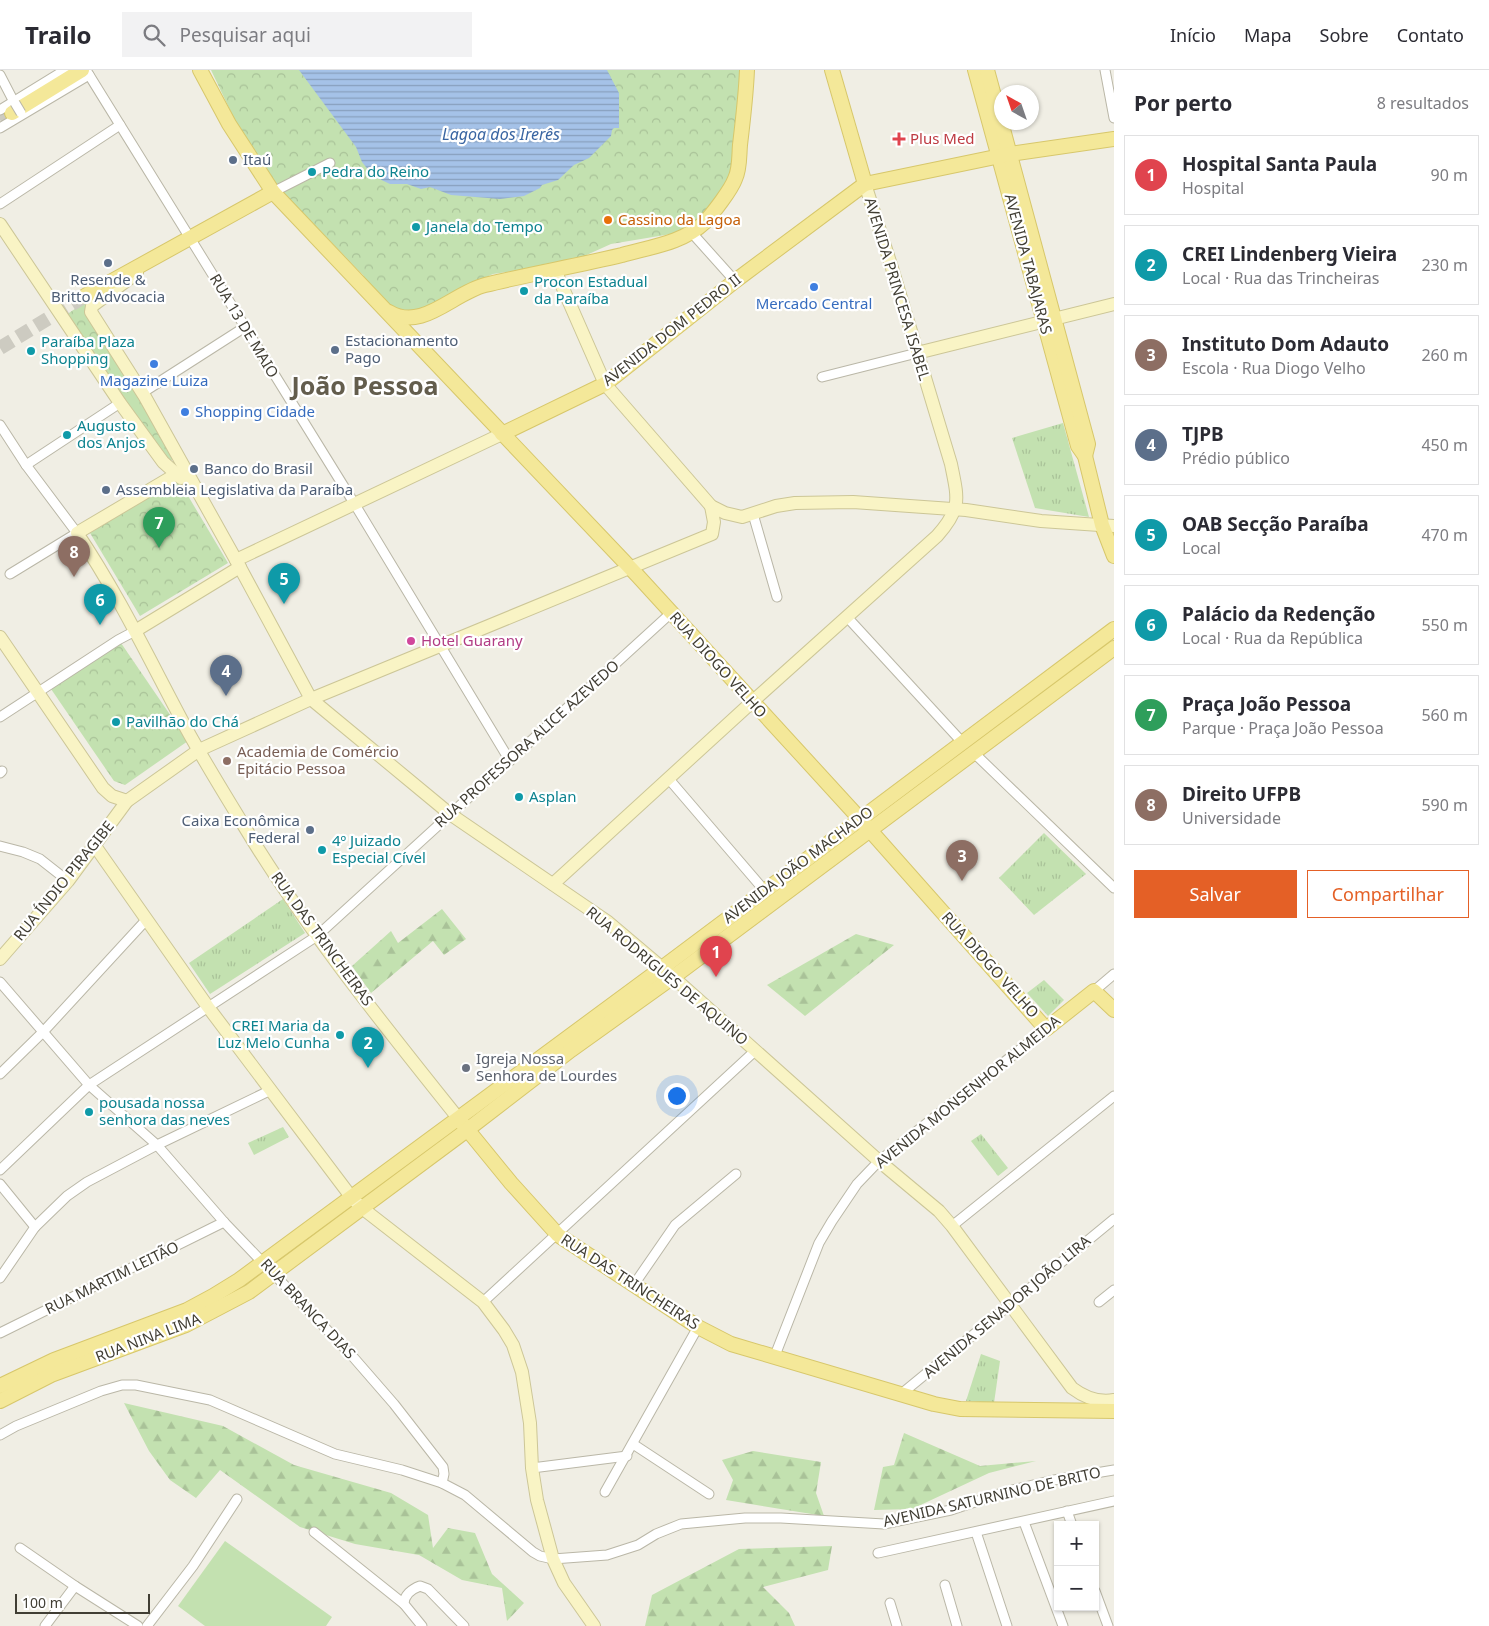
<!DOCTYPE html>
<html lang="pt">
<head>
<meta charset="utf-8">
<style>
	body { margin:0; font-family:"Noto Sans",sans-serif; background:#f2f2f3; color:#2b2b33 }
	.controls { position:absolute; right:15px; bottom:15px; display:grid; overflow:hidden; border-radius:0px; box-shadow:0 1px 4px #0004 }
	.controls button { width:45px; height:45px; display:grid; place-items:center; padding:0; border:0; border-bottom:1px solid #e1e1e2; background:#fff; color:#2b2b33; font:25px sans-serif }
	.compass { position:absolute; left:994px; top:15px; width:45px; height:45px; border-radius:50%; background:#fff; box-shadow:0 1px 4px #0004; rotate:320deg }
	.scale { position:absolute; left:15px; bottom:12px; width:135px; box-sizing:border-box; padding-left:5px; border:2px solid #413e34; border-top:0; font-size:14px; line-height:18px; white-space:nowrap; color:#413e34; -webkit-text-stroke:4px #fff; paint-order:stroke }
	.you { position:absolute; left:676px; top:1025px; width:18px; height:18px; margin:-12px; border:4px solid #fff; border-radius:50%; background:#1a73e8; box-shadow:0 0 0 8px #1a73e833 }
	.badge { display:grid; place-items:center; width:32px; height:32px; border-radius:50%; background:#e46026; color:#fff; font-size:16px; font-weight:700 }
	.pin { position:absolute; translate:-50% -41px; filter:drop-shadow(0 1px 2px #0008) }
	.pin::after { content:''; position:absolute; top:26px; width:18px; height:15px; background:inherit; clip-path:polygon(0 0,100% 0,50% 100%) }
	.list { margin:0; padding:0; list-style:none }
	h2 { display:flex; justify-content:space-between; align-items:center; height:65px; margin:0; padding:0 20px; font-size:21px }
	h2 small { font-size:16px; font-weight:400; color:#7c7c81 }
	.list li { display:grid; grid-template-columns:32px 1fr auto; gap:15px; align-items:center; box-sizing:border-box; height:80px; margin:0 10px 10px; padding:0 10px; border:1px solid #e1e1e2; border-radius:0px }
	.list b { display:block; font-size:19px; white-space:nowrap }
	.list p { margin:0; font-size:16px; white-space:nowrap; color:#7c7c81 }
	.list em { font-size:16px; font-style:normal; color:#7c7c81 }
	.actions { display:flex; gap:10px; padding:15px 20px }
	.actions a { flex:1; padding:11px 0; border:1px solid #e46026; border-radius:0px; text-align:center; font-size:18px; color:#e46026 }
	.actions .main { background:#e46026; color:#fff }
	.icon { flex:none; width:28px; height:28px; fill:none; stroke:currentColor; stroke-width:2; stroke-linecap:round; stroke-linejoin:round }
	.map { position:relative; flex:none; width:1114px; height:1556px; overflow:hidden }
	header { display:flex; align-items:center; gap:30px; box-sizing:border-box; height:70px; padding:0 25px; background:#fff; border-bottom:1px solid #e1e1e2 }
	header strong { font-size:24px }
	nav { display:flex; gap:28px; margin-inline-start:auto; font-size:18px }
	.search { width:350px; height:45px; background:#f2f2f3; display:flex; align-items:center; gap:12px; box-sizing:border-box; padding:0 18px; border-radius:0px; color:#7c7c81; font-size:19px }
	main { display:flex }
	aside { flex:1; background:#fff }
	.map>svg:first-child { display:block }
	.grass { fill:url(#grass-tufts) }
	.forest { fill:url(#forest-firs) }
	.park { fill:url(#park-crowns) }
	.pitch { fill:#c3e1b0 }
	.water { fill:url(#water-rules) }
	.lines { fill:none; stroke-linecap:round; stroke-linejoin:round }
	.primary-tunnel { stroke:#cdcbc1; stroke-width:14; stroke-dasharray:14 7; stroke-linecap:butt }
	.street-casing { stroke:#bab7a7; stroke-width:11 }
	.secondary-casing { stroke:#ccc697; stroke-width:14 }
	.primary-casing { stroke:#d7c76b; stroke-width:16 }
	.street { stroke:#fff; stroke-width:9 }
	.secondary { stroke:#f9f4c5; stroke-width:12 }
	.primary { stroke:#f4e899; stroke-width:14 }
	.street-bridge-casing { stroke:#bab7a7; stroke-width:11; stroke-linecap:butt }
	.street-bridge { stroke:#fff; stroke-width:9 }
	.health-dot { fill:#e0444e; stroke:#fff; stroke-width:2 }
	.service-dot { fill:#5c6f8a; stroke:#fff; stroke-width:2 }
	.culture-dot { fill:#0f9aa8; stroke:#fff; stroke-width:2 }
	.food-dot { fill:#e8710a; stroke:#fff; stroke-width:2 }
	.shop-dot { fill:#3f7fe0; stroke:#fff; stroke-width:2 }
	.hotel-dot { fill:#d1479c; stroke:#fff; stroke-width:2 }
	.education-dot { fill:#8d6e63; stroke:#fff; stroke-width:2 }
	.worship-dot { fill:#6b7280; stroke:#fff; stroke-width:2 }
	.labels { text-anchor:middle; stroke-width:4.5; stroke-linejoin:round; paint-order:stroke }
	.health-label { font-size:15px; fill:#be3a42; stroke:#fff; text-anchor:start }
	.service-label { font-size:15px; fill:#4e5e75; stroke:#fff; text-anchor:start }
	.culture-label { font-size:15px; fill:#0d838f; stroke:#fff; text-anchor:start }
	.food-label { font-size:15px; fill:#c56008; stroke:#fff; text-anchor:start }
	.street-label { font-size:15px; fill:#413e34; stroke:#fff }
	.shop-label { font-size:15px; fill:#366cbe; stroke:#fff }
	.hotel-label { font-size:15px; fill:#b23c85; stroke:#fff; text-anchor:start }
	.education-label { font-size:15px; fill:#785e54; stroke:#fff; text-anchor:start }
	.worship-label { font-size:15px; fill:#5b616d; stroke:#fff; text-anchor:start }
	.water-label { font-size:16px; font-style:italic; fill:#3965a2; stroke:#fff }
	.town-label { font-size:25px; font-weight:bold; fill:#635d4d; stroke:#fff }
</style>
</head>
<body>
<header>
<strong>Trailo</strong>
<div class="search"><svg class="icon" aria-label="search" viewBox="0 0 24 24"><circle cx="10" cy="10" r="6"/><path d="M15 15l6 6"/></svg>Pesquisar aqui</div>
<nav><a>Início</a><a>Mapa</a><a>Sobre</a><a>Contato</a></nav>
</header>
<main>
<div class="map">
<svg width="1114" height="1556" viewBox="0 0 1114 1556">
	<defs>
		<pattern id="grass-tufts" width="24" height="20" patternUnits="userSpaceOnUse" patternTransform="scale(1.25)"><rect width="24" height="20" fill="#c3e1b0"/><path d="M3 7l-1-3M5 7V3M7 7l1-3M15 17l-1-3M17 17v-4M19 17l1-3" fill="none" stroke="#a9c298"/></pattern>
		<pattern id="forest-firs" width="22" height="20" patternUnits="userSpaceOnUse" patternTransform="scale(1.25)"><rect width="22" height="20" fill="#c3e1b0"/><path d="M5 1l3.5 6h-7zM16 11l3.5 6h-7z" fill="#a9c298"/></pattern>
		<pattern id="park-crowns" width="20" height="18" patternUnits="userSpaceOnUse" patternTransform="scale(1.25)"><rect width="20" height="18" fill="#c3e1b0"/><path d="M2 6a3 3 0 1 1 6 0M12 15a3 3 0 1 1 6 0" fill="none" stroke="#a9c298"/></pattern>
		<pattern id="water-rules" width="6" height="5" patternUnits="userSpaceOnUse" patternTransform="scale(1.25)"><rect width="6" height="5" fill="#a5c2e8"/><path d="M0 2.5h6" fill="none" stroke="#889fbd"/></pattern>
	</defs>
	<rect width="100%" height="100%" fill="#f0eee4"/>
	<g class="grass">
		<polygon points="1063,353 1089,447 1035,438 1012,368"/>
		<polygon points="1044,763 1086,804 1034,845 999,808"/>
		<polygon points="283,829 305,863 210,924 189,893"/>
		<polygon points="1044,910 1064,930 1048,946 1027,923"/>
		<polygon points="283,1057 289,1067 254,1085 248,1073"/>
		<polygon points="981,1064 1008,1098 998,1106 971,1071"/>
		<polygon points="981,1284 1000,1291 994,1333 966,1331"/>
	</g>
	<g class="forest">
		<polygon points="442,839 466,869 444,885 433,871 371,923 352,896 391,861 398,873"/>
		<polygon points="856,864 894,875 805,946 767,915"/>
		<polygon points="124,1333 223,1356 294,1395 391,1423 428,1445 433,1478 448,1458 475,1463 492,1504 524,1533 507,1551 502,1518 462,1510 419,1485 355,1474 300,1457 220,1400 196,1428 170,1410 149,1381"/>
		<polygon points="904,1363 980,1396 1036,1391 989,1403 912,1439 874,1440 883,1397 894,1395"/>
		<polygon points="753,1381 821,1392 816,1423 824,1446 726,1430 733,1410 722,1390"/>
		<polygon points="832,1476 828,1500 763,1517 789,1543 795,1556 645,1556 652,1525 739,1479"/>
	</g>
	<g class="park">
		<polygon points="211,0 744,0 733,111 701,150 683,162 611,174 571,192 493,204 459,219 431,238 406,242 388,237 367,212 363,205 269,108 239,59"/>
		<polygon points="88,230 179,388 163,392 63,247"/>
		<polygon points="178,409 228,493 140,546 90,463"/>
		<polygon points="121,573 188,671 125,715 114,711 51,619"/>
	</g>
	<polygon class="pitch" points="225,1471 332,1547 326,1556 205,1556 178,1536"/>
	<polygon class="water" points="299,0 607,0 619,23 619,58 614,58 612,60 611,66 589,88 574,95 558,110 542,115 540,118 524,126 500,129 451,125 430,117 421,119 407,114 390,114 373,106 362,92 356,77"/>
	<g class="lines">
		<g class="primary-tunnel">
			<polyline points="0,50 12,43"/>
			<polyline points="0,278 85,226"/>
		</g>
		<defs>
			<g id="street">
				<polyline points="86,0 354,433 510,691"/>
				<polyline points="1105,0 1114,48"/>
				<polyline points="0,5 14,32"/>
				<polyline points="0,40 65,0"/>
				<polyline points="0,58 89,5"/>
				<polyline points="273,122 330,93"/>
				<polyline points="0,134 120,55"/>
				<polyline points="692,163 735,211"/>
				<polyline points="822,307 917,283"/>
				<polyline points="142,323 245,257"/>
				<polyline points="0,355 26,395 77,463 10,504"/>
				<polyline points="26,395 120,333"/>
				<polyline points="753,444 777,527"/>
				<polyline points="847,547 962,672"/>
				<polyline points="0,647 118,570 135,561"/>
				<polyline points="973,682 1114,818"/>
				<polyline points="0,703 2,701"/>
				<polyline points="668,708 764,820"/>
				<polyline points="0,776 23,782 40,789 68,811"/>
				<polyline points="0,912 89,1015 157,1075 224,1152 354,1288 394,1334 443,1397 444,1404 442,1413"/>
				<polyline points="1094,921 1114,904"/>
				<polyline points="0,1004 43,962 147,849"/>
				<polyline points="0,1100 89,1015 317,866 671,543"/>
				<polyline points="0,1114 35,1157"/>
				<polyline points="952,1156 1114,1026"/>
				<polyline points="0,1208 35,1157 67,1126 87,1112 157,1075 271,1020"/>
				<polyline points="633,1216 675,1155 736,1104"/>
				<polyline points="483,1232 756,980"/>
				<polyline points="1099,1232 1114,1220"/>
				<polyline points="0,1263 224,1152"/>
				<polyline points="774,1288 819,1173 832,1151 857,1114 879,1091 1046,959"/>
				<polyline points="900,1325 1114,1149"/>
				<polyline points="0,1365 16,1356 101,1321 122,1315 136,1315 210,1330 335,1384 402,1400 442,1413 465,1425 533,1482 540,1486 553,1489 607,1485 638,1475 656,1464 681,1454 745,1448 781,1448 884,1454 951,1440 1008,1421 1054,1410 1114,1400"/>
				<polyline points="633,1374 709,1424"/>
				<polyline points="532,1398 627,1386"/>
				<polyline points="605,1422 698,1257"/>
				<polyline points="1067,1441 1072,1455"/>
				<polyline points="1024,1452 1063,1556"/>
				<polyline points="314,1462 404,1534"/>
				<polyline points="976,1462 1007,1556"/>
				<polyline points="20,1478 75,1516 138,1556"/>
				<polyline points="878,1483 1114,1431"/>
				<polyline points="945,1515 957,1556"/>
				<polyline points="1095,1521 1108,1556"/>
				<polyline points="890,1533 897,1556"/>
				<polyline points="45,1556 75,1516"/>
				<polyline points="147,1556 193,1496 237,1429"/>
				<path d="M422,1556L404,1534C404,1525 412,1519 420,1516L428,1519L464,1556"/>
			</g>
			<g id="secondary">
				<polyline points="0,154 120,333 163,392 181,408"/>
				<polyline points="555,200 605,314 711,436 725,443 742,447 776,436 795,433 853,432 966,440 1041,451 1114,456"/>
				<path d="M137,203L92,236L91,242L145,327L236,490L311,629L450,744L608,852L673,907L879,1091L939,1141L952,1156L1072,1318C1084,1327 1098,1333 1114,1330"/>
				<polyline points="917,283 1114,234"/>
				<path d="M175,405L77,463C119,525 151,593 186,658C204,691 224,723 244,756C306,859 383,954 458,1048"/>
				<polyline points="236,490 502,364"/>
				<polyline points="135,561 240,497"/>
				<polyline points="0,567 103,718 112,726 127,731"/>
				<polyline points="95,776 208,937 352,1128 362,1138 483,1232 504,1260 513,1275 522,1302 530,1353 532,1398 537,1430 553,1489 564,1513 594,1556"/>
				<path d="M553,814L752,632L937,466C962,438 958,429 951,394L892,198L865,114"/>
				<polyline points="0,889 68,811 127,731 199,680 311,629 712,464 714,452 711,436"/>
			</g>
			<g id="primary">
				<polyline points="200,0 229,54 273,122 637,505 860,749 1046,959 1094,921 1114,940"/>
				<polyline points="832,0 865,114"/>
				<polyline points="975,0 1078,376 1085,386 1102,455 1114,486"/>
				<polyline points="987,0 1088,374 1085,386"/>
				<polyline points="12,43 82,0"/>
				<polyline points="85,226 273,122"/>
				<path d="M389,242C422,262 453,223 485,215C530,204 576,196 622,185C650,177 683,173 705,152C713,143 731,120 735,109C740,99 739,86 740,75C743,50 746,25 747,0"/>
				<polyline points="502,364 605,314 735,211 865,114 1010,84 1114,69"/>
				<polyline points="462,1053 511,1113 558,1165 698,1257 731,1274 934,1334 960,1339 1114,1341"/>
				<polyline points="0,1316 54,1290 187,1240 213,1226 239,1210 662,898 1114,559"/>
				<polyline points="0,1331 51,1305 186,1255 249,1222 467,1060 571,980 680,902 1114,578"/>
			</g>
		</defs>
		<use href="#street" class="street-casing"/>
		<use href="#secondary" class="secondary-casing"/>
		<use href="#primary" class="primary-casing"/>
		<use href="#street" class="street"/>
		<use href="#secondary" class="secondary"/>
		<use href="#primary" class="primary"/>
		<defs>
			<polyline id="street-bridge" points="15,33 21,43"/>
		</defs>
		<use href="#street-bridge" class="street-bridge-casing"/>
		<use href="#street-bridge" class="street-bridge"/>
	</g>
	<path class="health-dot" d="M896.5 61.5h5v5h5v5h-5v5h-5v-5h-5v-5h5z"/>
	<g class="service-dot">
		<circle cx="233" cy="90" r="5"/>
		<circle cx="108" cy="193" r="5"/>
		<circle cx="335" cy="280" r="5"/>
		<circle cx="194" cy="399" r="5"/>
		<circle cx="106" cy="420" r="5"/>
		<circle cx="310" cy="760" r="5"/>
	</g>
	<g class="culture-dot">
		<circle cx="312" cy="102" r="5"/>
		<circle cx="416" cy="157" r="5"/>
		<circle cx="524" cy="221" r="5"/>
		<circle cx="31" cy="281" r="5"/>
		<circle cx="67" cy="365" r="5"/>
		<circle cx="116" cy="652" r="5"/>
		<circle cx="519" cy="727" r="5"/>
		<circle cx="322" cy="780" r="5"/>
		<circle cx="340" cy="965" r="5"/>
		<circle cx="89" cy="1042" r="5"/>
	</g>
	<circle class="food-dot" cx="608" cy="150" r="5"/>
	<g class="shop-dot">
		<circle cx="814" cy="217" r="5"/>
		<circle cx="154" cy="294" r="5"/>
		<circle cx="185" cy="342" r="5"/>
	</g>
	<circle class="hotel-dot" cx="411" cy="571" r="5"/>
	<circle class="education-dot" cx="227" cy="691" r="5"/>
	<circle class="worship-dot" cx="466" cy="998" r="5"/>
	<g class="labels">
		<g class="health-label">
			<text x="910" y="74">Plus Med</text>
		</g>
		<g class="service-label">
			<text x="243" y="95">Itaú</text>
			<text x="108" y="215" text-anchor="middle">Resende &amp;<tspan x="108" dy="17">Britto Advocacia</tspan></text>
			<text x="345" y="276">Estacionamento<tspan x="345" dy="17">Pago</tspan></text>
			<text x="204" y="404">Banco do Brasil</text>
			<text x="116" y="425">Assembleia Legislativa da Paraíba</text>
			<text x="300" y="756" text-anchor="end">Caixa Econômica<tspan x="300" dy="17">Federal</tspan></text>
		</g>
		<g class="culture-label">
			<text x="322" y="107">Pedra do Reino</text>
			<text x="426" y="162">Janela do Tempo</text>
			<text x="534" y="217">Procon Estadual<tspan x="534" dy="17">da Paraíba</tspan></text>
			<text x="41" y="277">Paraíba Plaza<tspan x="41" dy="17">Shopping</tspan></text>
			<text x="77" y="361">Augusto<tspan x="77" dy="17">dos Anjos</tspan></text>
			<text x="126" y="657">Pavilhão do Chá</text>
			<text x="529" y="732">Asplan</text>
			<text x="332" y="776">4º Juizado<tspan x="332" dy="17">Especial Cível</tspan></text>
			<text x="330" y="961" text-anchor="end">CREI Maria da<tspan x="330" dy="17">Luz Melo Cunha</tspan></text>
			<text x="99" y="1038">pousada nossa<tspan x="99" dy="17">senhora das neves</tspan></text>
		</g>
		<g class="food-label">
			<text x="618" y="155">Cassino da Lagoa</text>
		</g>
		<g class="street-label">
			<text transform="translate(1028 194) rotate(75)" y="5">AVENIDA TABAJARAS</text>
			<text transform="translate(897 219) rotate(73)" y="5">AVENIDA PRINCESA ISABEL</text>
			<text transform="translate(244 256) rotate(59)" y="5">RUA 13 DE MAIO</text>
			<text transform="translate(672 260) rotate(-38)" y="5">AVENIDA DOM PEDRO II</text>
			<text transform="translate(718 595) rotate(48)" y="5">RUA DIOGO VELHO</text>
			<text transform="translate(527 674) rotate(-42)" y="5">RUA PROFESSORA ALICE AZEVEDO</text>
			<text transform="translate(798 795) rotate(-37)" y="5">AVENIDA JOÃO MACHADO</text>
			<text transform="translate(64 811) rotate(-51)" y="5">RUA ÍNDIO PIRAGIBE</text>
			<text transform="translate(322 869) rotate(54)" y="5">RUA DAS TRINCHEIRAS</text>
			<text transform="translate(990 895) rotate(48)" y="5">RUA DIOGO VELHO</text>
			<text transform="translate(667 906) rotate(40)" y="5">RUA RODRIGUES DE AQUINO</text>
			<text transform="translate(968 1022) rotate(-39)" y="5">AVENIDA MONSENHOR ALMEIDA</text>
			<text transform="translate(112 1208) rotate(-26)" y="5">RUA MARTIM LEITÃO</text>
			<text transform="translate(630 1212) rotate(33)" y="5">RUA DAS TRINCHEIRAS</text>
			<text transform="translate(1007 1237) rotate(-40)" y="5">AVENIDA SENADOR JOÃO LIRA</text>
			<text transform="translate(308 1239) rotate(47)" y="5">RUA BRANCA DIAS</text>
			<text transform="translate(148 1268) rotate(-21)" y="5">RUA NINA LIMA</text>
			<text transform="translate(992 1427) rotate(-13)" y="5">AVENIDA SATURNINO DE BRITO</text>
		</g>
		<g class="shop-label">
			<text x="814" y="239">Mercado Central</text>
			<text x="154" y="316">Magazine Luiza</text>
			<text x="195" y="347" text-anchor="start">Shopping Cidade</text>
		</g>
		<g class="hotel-label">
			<text x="421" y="576">Hotel Guarany</text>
		</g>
		<g class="education-label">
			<text x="237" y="687">Academia de Comércio<tspan x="237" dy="17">Epitácio Pessoa</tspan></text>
		</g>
		<g class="worship-label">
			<text x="476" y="994">Igreja Nossa<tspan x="476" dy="17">Senhora de Lourdes</tspan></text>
		</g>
		<g class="water-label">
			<text x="501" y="70">Lagoa dos Irerês</text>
		</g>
		<g class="town-label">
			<text x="365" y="325">João Pessoa</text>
		</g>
	</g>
</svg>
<div class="controls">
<button>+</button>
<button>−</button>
</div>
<svg class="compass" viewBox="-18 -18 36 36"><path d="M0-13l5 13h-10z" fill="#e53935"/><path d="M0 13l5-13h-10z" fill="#7c7c81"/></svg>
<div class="scale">100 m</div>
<div class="you"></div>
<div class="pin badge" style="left:716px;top:907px;background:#e0444e">1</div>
<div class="pin badge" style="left:368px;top:998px;background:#0f9aa8">2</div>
<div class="pin badge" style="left:962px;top:811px;background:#8d6e63">3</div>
<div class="pin badge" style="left:226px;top:626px;background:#5c6f8a">4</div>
<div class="pin badge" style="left:284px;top:534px;background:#0f9aa8">5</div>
<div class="pin badge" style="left:100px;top:555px;background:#0f9aa8">6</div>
<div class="pin badge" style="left:159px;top:478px;background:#2e9e5b">7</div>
<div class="pin badge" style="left:74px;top:507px;background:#8d6e63">8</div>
</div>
<aside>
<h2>Por perto<small>8 resultados</small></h2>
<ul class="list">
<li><span class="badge" style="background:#e0444e">1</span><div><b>Hospital Santa Paula</b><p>Hospital</p></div><em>90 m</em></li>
<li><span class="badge" style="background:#0f9aa8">2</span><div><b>CREI Lindenberg Vieira</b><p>Local · Rua das Trincheiras</p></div><em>230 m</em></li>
<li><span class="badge" style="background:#8d6e63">3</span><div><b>Instituto Dom Adauto</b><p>Escola · Rua Diogo Velho</p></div><em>260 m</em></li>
<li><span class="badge" style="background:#5c6f8a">4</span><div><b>TJPB</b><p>Prédio público</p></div><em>450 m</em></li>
<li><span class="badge" style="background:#0f9aa8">5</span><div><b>OAB Secção Paraíba</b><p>Local</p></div><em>470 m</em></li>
<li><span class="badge" style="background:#0f9aa8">6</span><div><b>Palácio da Redenção</b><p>Local · Rua da República</p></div><em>550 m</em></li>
<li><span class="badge" style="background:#2e9e5b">7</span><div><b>Praça João Pessoa</b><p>Parque · Praça João Pessoa</p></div><em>560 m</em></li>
<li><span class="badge" style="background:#8d6e63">8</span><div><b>Direito UFPB</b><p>Universidade</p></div><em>590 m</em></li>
</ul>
<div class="actions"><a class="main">Salvar</a><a>Compartilhar</a></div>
</aside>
</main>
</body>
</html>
